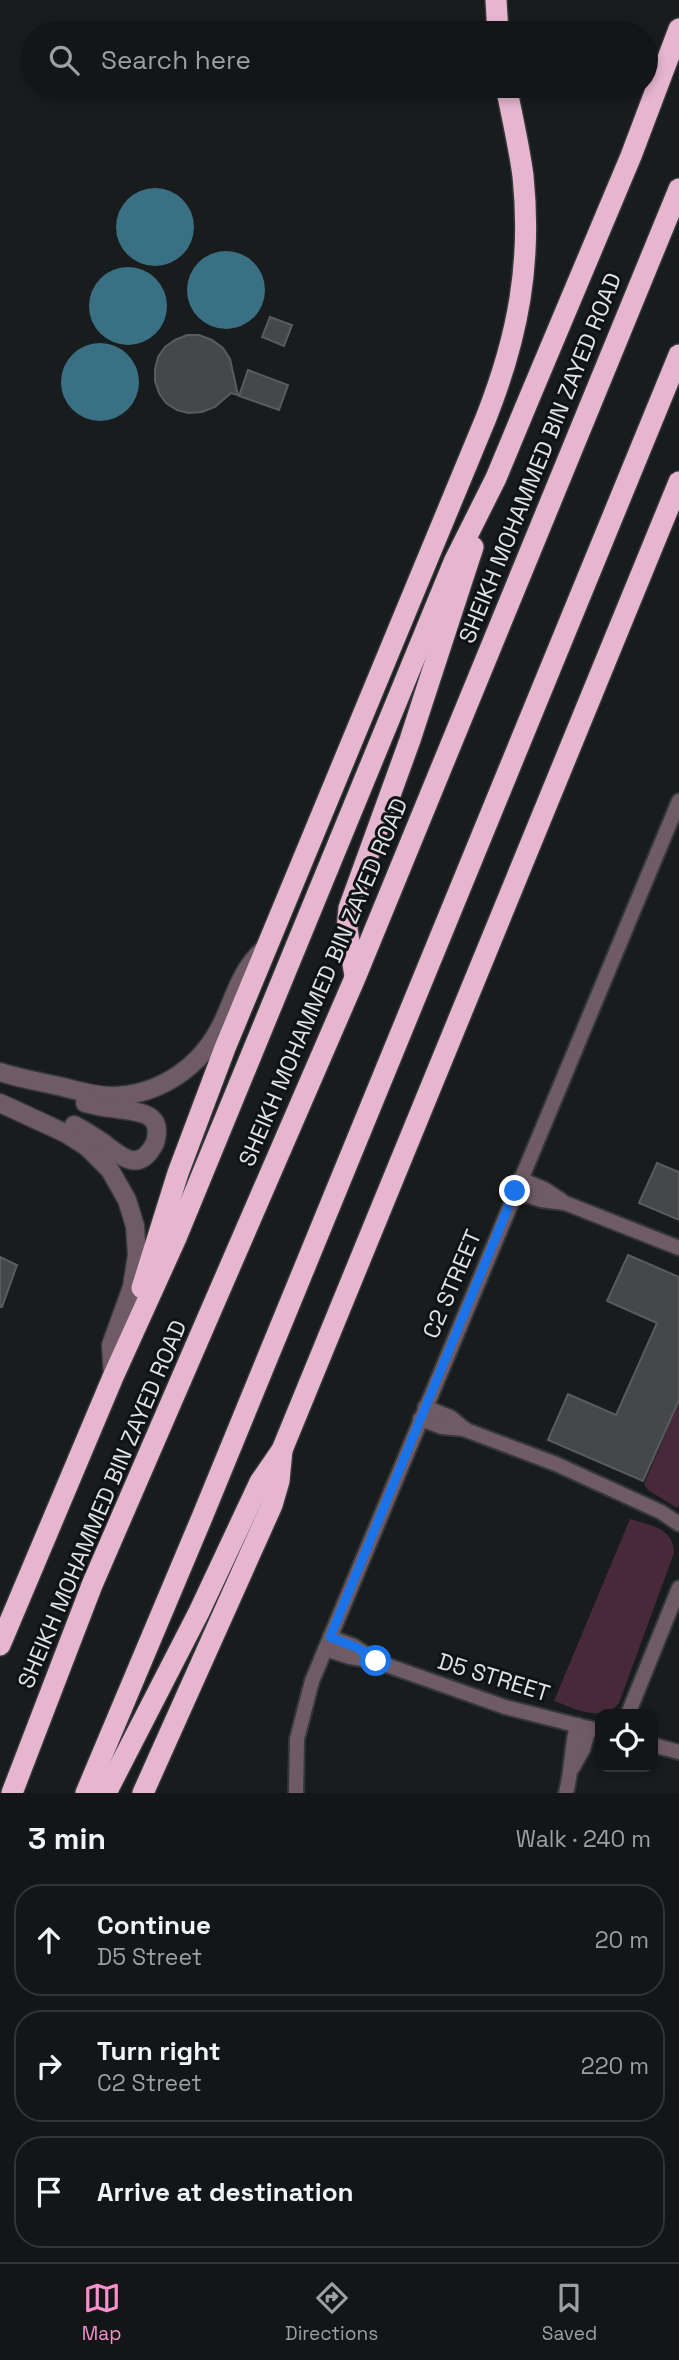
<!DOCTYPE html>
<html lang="en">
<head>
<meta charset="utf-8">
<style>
	body { margin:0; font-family:"Space Grotesk",sans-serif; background:#202223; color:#f1f3f6 }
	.controls { position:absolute; right:21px; bottom:21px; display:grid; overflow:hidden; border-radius:14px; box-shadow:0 4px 10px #0003 }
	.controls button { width:63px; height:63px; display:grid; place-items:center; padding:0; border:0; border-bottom:2px solid #323435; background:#131516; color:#f1f3f6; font:35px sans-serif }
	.stop { position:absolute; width:21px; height:21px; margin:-16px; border:5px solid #1a73e8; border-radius:50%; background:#fff }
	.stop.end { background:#1a73e8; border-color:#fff; box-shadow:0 2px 7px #0008 }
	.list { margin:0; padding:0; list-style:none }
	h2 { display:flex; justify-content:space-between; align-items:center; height:91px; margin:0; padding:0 28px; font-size:30px }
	h2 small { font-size:23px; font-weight:400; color:#9d9fa1 }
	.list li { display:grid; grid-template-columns:46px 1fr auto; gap:21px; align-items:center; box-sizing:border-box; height:112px; margin:0 14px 14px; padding:0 14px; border:2px solid #323435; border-radius:28px }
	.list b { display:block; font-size:26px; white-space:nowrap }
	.list p { margin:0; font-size:23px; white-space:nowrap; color:#9d9fa1 }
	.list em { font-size:23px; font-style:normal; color:#9d9fa1 }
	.icon { flex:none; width:38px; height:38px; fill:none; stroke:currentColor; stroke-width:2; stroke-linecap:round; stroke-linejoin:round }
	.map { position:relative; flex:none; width:679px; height:1793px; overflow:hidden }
	.search { position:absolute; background:#131516; box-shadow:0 4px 10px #0003; left:21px; right:21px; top:21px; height:77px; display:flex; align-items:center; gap:18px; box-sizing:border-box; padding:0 24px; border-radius:38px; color:#9d9fa1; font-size:26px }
	.sheet { height:469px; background:#131516 }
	nav { display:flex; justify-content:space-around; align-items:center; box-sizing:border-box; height:98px; border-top:2px solid #323435; background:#131516; font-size:19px; color:#9d9fa1 }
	nav a { display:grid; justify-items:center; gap:4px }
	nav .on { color:#f890cb }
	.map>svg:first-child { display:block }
	.green { fill:#47293a }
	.water { fill:#397084 }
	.building { fill:#444849; stroke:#585c5e; stroke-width:2 }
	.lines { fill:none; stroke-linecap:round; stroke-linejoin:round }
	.minor-casing { stroke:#353839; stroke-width:18 }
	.tertiary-casing { stroke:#353839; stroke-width:21 }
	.motorway-casing { stroke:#353839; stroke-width:24 }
	.minor { stroke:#6f5b65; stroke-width:14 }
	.tertiary { stroke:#6f5b65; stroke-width:18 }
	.motorway { stroke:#e6b5cf; stroke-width:21 }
	.route { stroke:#1a73e8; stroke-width:9 }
	.labels { text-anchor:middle; stroke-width:6; stroke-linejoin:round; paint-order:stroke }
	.street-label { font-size:23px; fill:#e1e3e4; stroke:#101314 }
</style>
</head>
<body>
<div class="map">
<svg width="679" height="1793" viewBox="0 0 679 1793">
	<rect width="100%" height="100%" fill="#191c1d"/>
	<g class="green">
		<polygon points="679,1401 679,1505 677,1508 648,1490 644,1484"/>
		<path d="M630,1519C650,1525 674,1528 674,1553L619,1703C602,1724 574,1708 554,1701Z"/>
	</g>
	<g class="water">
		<circle cx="155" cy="227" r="39"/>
		<circle cx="226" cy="290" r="39"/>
		<circle cx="128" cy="306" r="39"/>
		<circle cx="100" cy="382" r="39"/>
	</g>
	<g class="building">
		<polygon points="270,317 292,325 284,346 262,337"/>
		<polygon points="187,335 199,335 212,340 223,348 230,359 238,395 231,393 215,407 202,412 188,413 177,410 166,403 159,393 155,381 155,369 158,357 165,347 175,340"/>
		<polygon points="248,370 288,385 279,410 239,396"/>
		<polygon points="657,1163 679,1172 679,1220 639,1203"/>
		<polygon points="628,1255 679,1277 679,1400 643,1481 548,1440 568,1394 616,1415 657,1323 607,1301"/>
		<polygon points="0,1257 17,1265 2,1307 0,1307"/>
	</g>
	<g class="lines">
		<defs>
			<g id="minor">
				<polyline points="520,1179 544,1189 561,1200"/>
				<polyline points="515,1191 541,1200 565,1203 679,1248"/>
				<polyline points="425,1407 450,1417 466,1430 556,1464 661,1512 679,1524"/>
				<polyline points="420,1419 442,1427 465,1429"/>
				<polyline points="330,1637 354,1646 372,1658"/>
				<polyline points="325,1649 350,1657 375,1661 505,1707 600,1731"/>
				<polyline points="628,1714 679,1588"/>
				<polyline points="653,1745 679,1752"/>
				<polyline points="573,1767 583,1749 589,1728"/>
				<polyline points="296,1793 297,1739 312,1681 679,801"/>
				<path d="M566,1793C572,1770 571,1748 577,1725"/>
			</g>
			<g id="tertiary">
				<path d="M0,1072C22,1079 41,1082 63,1087C79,1091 94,1096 111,1096C155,1096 195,1071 217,1033C235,1002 236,975 264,949"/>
				<polyline points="0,1103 65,1133 87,1147 110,1170 127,1200 135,1226 137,1255 132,1287 111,1345 113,1377"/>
				<path d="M74,1125C84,1130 93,1136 102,1142C122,1157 139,1174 155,1143C164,1113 140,1112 118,1109C107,1108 96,1106 85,1103"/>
			</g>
			<g id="motorway">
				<polyline points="496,0 498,33"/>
				<polyline points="355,976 347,929 349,908 410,740 473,547"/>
				<path d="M142,1288L178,1173L225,1048L486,418C518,337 532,263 523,176C519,146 512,116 506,86"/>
				<polyline points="0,1645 113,1377 176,1238 454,562 496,478 528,401 631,156 679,29"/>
				<polyline points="12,1793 92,1585 355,978 679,189"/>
				<polyline points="86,1793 203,1515 679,355"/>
				<polyline points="106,1793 199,1612 260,1482 282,1450 679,482"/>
				<polyline points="143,1793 272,1505 279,1481 282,1450"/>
			</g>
		</defs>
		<use href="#minor" class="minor-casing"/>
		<use href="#tertiary" class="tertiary-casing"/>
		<use href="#motorway" class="motorway-casing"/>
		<use href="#minor" class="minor"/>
		<use href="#tertiary" class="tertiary"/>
		<use href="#motorway" class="motorway"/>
	</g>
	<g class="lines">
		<polyline class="route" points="376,1661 358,1648 330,1637 515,1191"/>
	</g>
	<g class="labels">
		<g class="street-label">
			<text transform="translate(540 458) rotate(-68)" y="8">SHEIKH MOHAMMED BIN ZAYED ROAD</text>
			<text transform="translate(323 982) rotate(-67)" y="8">SHEIKH MOHAMMED BIN ZAYED ROAD</text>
			<text transform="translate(452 1284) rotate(-67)" y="8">C2 STREET</text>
			<text transform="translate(102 1504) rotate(-67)" y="8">SHEIKH MOHAMMED BIN ZAYED ROAD</text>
			<text transform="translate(494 1677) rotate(17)" y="8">D5 STREET</text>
		</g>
	</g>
</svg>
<div class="controls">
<button><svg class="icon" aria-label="locate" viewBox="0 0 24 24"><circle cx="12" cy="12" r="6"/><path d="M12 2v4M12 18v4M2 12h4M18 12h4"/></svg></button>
</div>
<div class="stop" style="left:376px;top:1661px"></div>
<div class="stop end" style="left:515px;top:1191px"></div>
<div class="search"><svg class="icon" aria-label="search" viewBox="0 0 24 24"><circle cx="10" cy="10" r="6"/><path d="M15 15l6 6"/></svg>Search here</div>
</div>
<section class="sheet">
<h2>3 min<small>Walk · 240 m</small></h2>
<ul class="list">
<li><svg class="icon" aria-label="ahead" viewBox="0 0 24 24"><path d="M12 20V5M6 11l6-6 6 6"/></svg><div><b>Continue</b><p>D5 Street</p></div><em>20 m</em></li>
<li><svg class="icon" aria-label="right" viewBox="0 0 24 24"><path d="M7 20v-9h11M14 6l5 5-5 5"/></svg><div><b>Turn right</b><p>C2 Street</p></div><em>220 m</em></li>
<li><svg class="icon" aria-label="arrive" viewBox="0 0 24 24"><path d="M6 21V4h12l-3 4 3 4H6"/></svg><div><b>Arrive at destination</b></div></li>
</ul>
</section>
<nav>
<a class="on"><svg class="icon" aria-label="map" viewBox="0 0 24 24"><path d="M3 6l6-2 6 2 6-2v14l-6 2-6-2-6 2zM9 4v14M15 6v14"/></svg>Map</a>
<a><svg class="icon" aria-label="directions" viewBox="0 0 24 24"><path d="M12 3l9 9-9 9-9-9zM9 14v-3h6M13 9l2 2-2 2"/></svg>Directions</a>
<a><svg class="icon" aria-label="saved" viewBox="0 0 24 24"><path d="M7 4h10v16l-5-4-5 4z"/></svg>Saved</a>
</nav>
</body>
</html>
